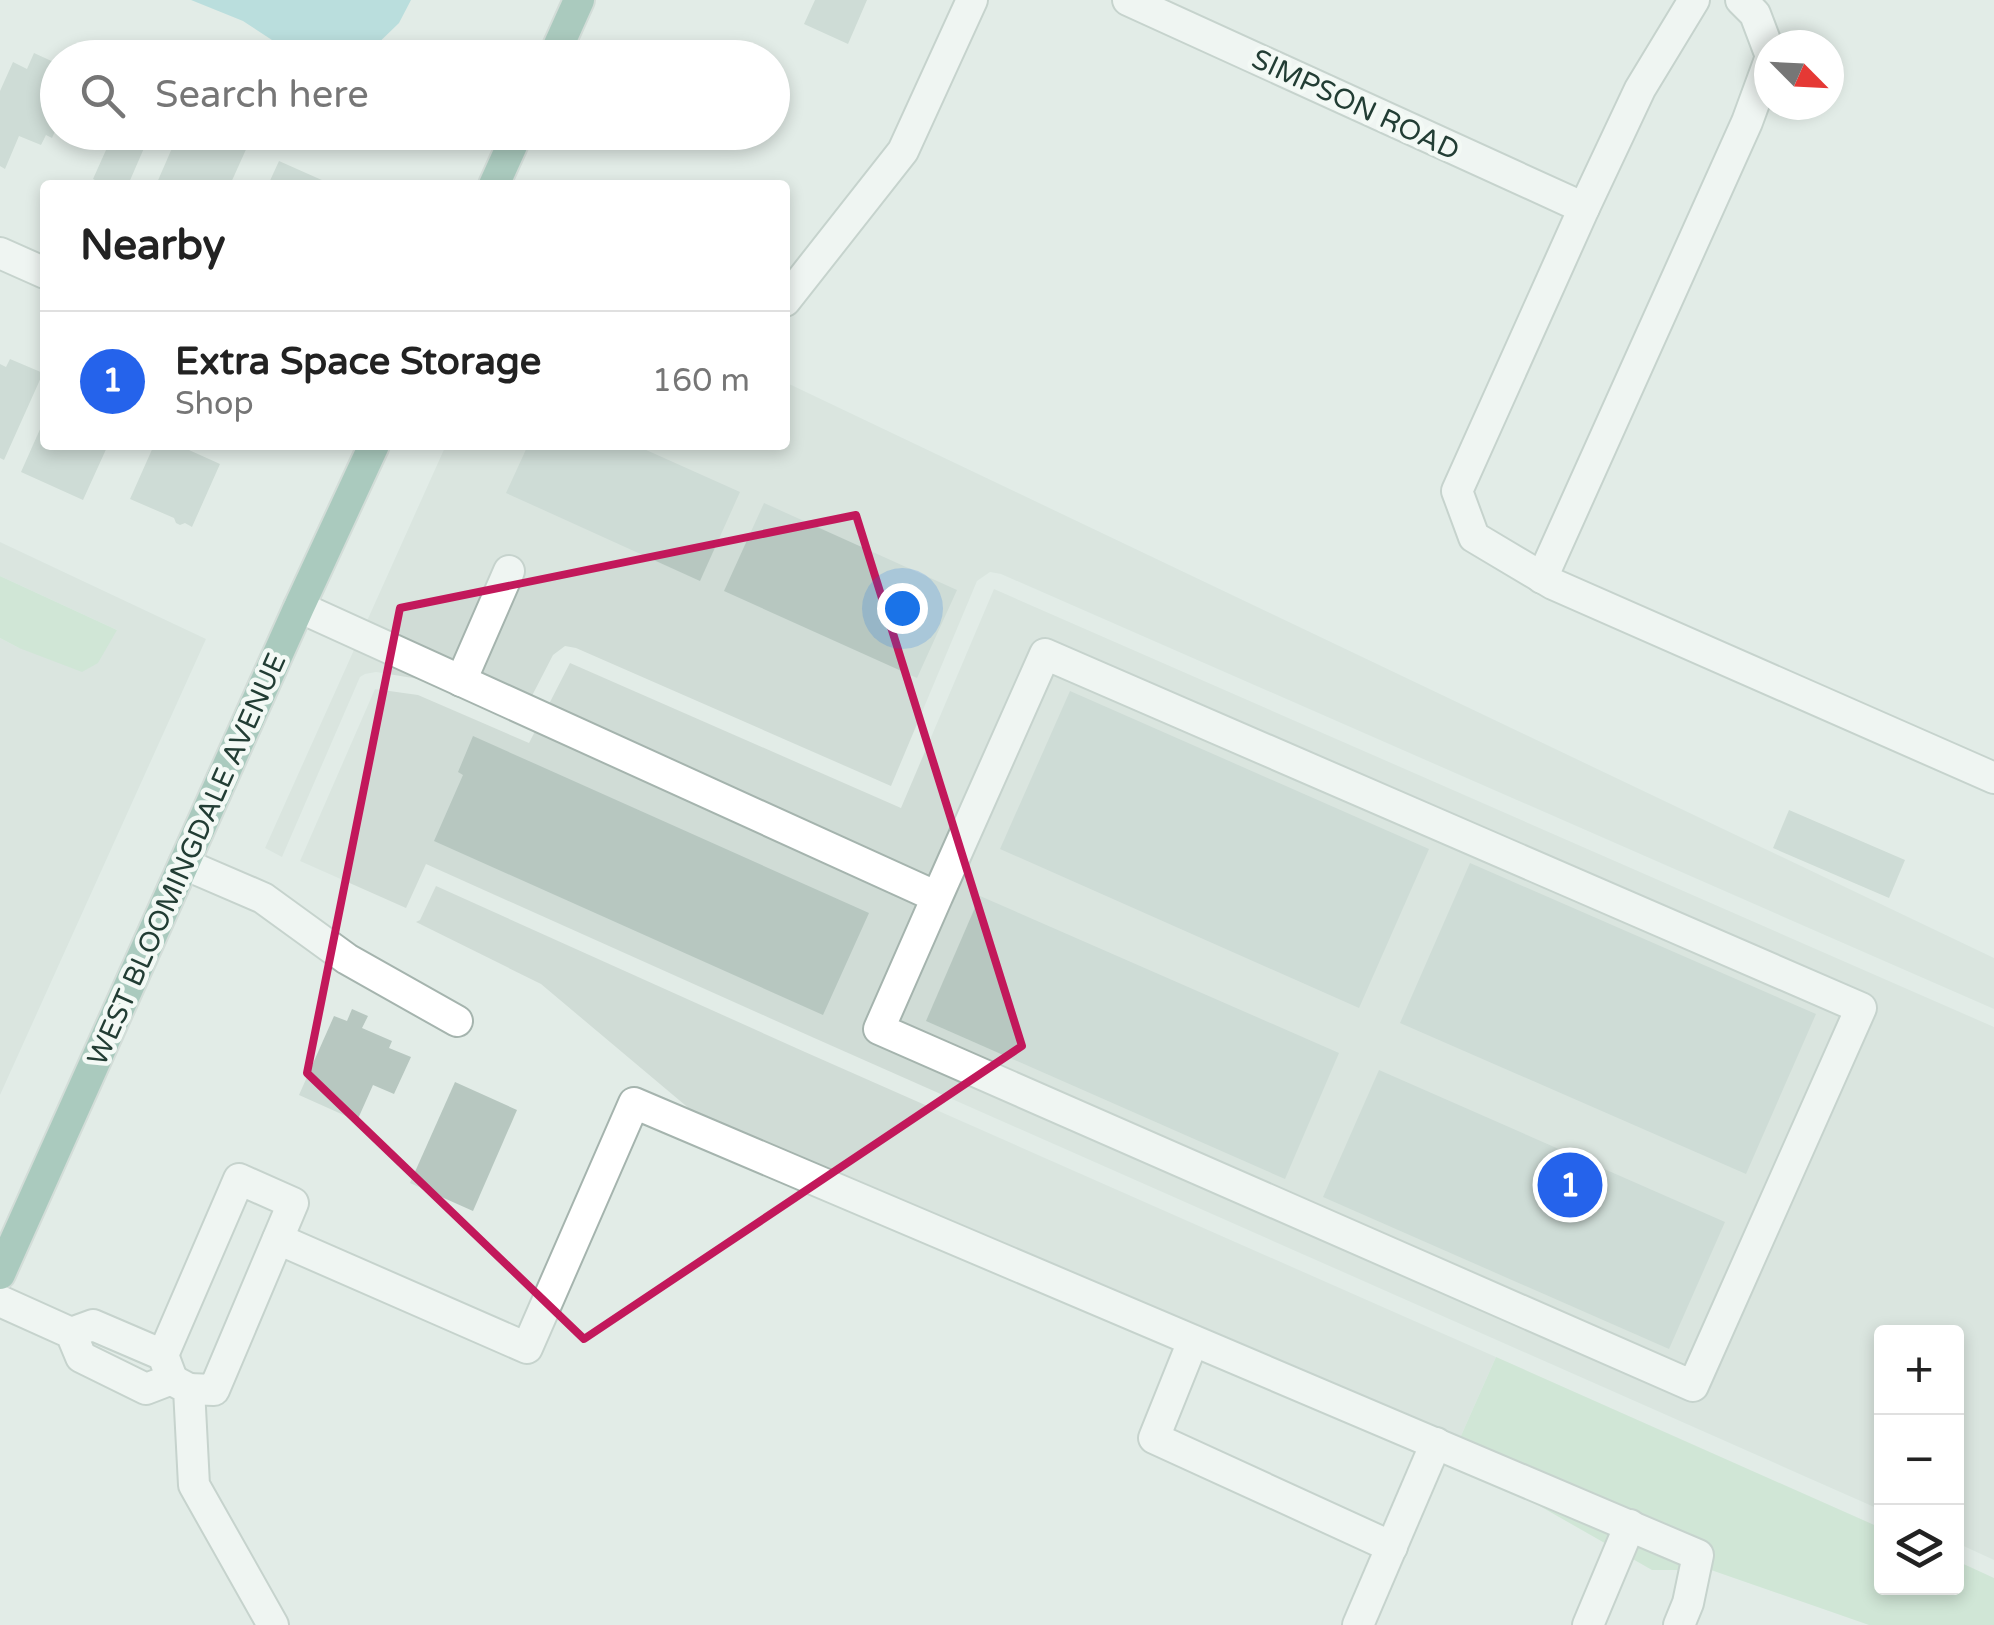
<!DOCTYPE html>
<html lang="en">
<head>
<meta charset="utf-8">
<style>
	body { margin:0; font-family:"Varela Round",sans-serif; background:#f6f6f6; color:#222 }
	.controls { position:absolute; right:30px; bottom:30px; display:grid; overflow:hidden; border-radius:10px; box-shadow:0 5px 15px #0003 }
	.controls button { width:90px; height:90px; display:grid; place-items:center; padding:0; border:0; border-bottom:2px solid #e0e0e0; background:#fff; color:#222; font:50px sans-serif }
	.compass { position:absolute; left:1754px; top:30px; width:90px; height:90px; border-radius:50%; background:#fff; box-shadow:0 5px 15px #0003; rotate:114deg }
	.you { position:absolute; left:902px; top:608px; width:35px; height:35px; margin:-25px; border:8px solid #fff; border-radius:50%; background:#1a73e8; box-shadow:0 0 0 15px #1a73e833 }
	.badge { display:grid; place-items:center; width:65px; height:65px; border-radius:50%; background:#2563eb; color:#fff; font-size:32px; font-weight:700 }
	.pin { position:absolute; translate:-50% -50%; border:5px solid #fff; box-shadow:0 2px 10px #0006 }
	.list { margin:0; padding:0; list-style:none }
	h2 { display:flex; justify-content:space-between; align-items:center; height:130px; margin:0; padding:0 40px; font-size:42px }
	h2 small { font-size:32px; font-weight:400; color:#767676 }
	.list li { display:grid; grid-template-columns:65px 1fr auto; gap:30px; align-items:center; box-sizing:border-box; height:140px; padding:0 40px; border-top:2px solid #e0e0e0 }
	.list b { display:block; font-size:38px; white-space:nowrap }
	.list p { margin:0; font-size:32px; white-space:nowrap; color:#767676 }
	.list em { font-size:32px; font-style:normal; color:#767676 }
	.icon { flex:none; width:55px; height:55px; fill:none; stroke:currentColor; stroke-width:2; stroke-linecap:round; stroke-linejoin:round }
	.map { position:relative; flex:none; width:1994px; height:1625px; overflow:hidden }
	.search { position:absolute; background:#fff; box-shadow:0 5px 15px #0003; left:40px; top:40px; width:750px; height:110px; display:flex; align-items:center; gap:25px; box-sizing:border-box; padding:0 35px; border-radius:55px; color:#767676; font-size:38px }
	.panel { position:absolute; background:#fff; box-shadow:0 5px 15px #0003; left:40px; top:180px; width:750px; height:270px; border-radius:10px }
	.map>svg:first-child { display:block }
	.built { fill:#d0dcd6 }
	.green { fill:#bbddc2 }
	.water { fill:#8bccd1 }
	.building { fill:#b7c7c0 }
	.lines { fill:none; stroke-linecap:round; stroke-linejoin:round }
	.minor-casing { stroke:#a5b4ae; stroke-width:34 }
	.major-casing { stroke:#c1c9c6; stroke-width:34 }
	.minor { stroke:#fff; stroke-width:30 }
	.major { stroke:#67a18d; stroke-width:30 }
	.marked { fill:none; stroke:#c2185b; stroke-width:8; stroke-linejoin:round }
	.labels { text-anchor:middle; stroke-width:9; stroke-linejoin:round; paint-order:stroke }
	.street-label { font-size:28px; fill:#223d34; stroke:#f3f9f5 }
</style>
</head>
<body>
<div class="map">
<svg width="1994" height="1625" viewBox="0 0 1994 1625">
	<rect width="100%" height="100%" fill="#e2ece7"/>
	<g class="built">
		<polygon points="785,382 1994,958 1994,1009 1001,574 990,572 977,581 891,786 576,648 565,646 553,655 519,721 419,679 376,672 365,674 360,677 282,857 265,848 446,445 785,445"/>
		<polygon points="0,542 206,639 0,1095 0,638 19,648 117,630 0,576"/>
		<polygon points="994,589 1994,1027 1994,1560 1957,1543 1956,1332 1882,1332 1881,1510 812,1037 426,864 406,908 300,861 375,689 418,695 529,743 570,663 901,808"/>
		<polygon points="436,886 805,1052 1496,1357 1452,1456 1297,1367 1110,1303 748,1158 541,984 416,922 420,920"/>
	</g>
	<g class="green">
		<polygon points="0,576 117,630 98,663 82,672 19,648 0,638"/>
		<polygon points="1496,1357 1881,1528 1882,1588 1956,1588 1957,1561 1994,1578 1994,1625 1869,1625 1711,1570 1652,1570 1452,1456"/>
	</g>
	<polygon class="water" points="191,0 411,0 399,23 364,57 298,57 243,21"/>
	<g class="building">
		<polygon points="815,0 867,0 848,44 804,24"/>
		<polygon points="34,53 58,64 58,125 52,138 46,135 41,145 19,136 5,169 0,166 0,91 13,62 27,69"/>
		<polygon points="80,132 151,132 128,185 105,185 93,179 106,150 78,137"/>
		<polygon points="179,132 219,132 248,145 230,185 156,185"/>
		<polygon points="279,161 333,185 268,185"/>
		<polygon points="10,359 43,373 4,460 0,458 0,364 6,367"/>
		<polygon points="45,418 45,445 108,445 83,500 21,472"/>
		<polygon points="154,445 192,445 189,450 220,464 192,527 185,523 180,525 176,523 174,518 130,499"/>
		<polygon points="528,445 635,445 740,492 700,581 506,493"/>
		<polygon points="764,503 957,590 917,678 724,591"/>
		<polygon points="1070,691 1429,849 1359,1008 1000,849"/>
		<polygon points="473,736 869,913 823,1015 434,841 463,775 458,772"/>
		<polygon points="1789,810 1905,860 1889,898 1773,848"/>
		<polygon points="1470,863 1816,1014 1746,1174 1400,1023"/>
		<polygon points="980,896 1339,1053 1285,1179 926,1021"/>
		<polygon points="352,1009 368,1016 362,1028 392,1041 389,1048 411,1057 394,1094 373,1085 357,1121 299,1095 334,1016 347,1021"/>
		<polygon points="1379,1070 1725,1222 1669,1349 1323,1197"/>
		<polygon points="455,1082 517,1110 473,1211 410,1183"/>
	</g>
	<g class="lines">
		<defs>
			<g id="minor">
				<polyline points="1128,0 1584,208"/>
				<polyline points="1694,0 1640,89 1584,208 1457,491 1474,537 1553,584 1994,778"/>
				<polyline points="1741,0 1755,14 1769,51"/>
				<polyline points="0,253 45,273"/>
				<polyline points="785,301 903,151 972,0"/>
				<polyline points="1542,578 1747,122 1769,62"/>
				<polyline points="299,607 937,897 879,1029 1693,1386 1861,1008 1045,654 937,897"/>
				<polyline points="461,681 509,571"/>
				<polyline points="184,864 263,898 347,959 457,1021"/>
				<polyline points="278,1239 527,1348 634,1103 1698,1555 1688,1603 1679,1625"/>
				<polyline points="0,1301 71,1333 81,1357 146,1389 172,1379 163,1355 93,1325 71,1333"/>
				<polyline points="1193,1341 1154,1438 1392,1547"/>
				<polyline points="163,1355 239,1179 293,1203 214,1390 189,1389"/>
				<polyline points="174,1381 189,1389 194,1485 273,1625"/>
				<polyline points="1358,1625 1436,1443"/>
				<polyline points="1588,1625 1630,1525"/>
			</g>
			<g id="major">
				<polyline points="553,58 579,0"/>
				<polyline points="494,185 518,132"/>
				<polyline points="0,1274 299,607 374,445"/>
			</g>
		</defs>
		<use href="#minor" class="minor-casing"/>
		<use href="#major" class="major-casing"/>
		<use href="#minor" class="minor"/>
		<use href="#major" class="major"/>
	</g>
	<path d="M0 0H1994V1625H0ZM856,515L1022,1046L584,1339L307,1073L400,608Z" fill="#e2ece7" fill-opacity=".55" fill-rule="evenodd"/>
	<path class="marked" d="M856,515L1022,1046L584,1339L307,1073L400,608Z"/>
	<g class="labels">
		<g class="street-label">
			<text transform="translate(1356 104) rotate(25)" y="10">SIMPSON ROAD</text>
			<text transform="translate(186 859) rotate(-66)" y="10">WEST BLOOMINGDALE AVENUE</text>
		</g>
	</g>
</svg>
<div class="controls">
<button>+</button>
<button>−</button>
<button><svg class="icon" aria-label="layers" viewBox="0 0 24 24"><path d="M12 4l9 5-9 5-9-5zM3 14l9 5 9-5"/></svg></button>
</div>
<svg class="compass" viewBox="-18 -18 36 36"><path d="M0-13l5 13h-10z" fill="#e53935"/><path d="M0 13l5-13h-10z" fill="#767676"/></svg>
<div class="you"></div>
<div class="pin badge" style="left:1570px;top:1185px">1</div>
<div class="search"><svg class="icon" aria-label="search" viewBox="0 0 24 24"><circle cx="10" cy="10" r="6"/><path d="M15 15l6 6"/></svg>Search here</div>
<section class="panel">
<h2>Nearby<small></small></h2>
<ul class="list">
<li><span class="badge">1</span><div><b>Extra Space Storage</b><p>Shop</p></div><em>160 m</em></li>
</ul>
</section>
</div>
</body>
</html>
